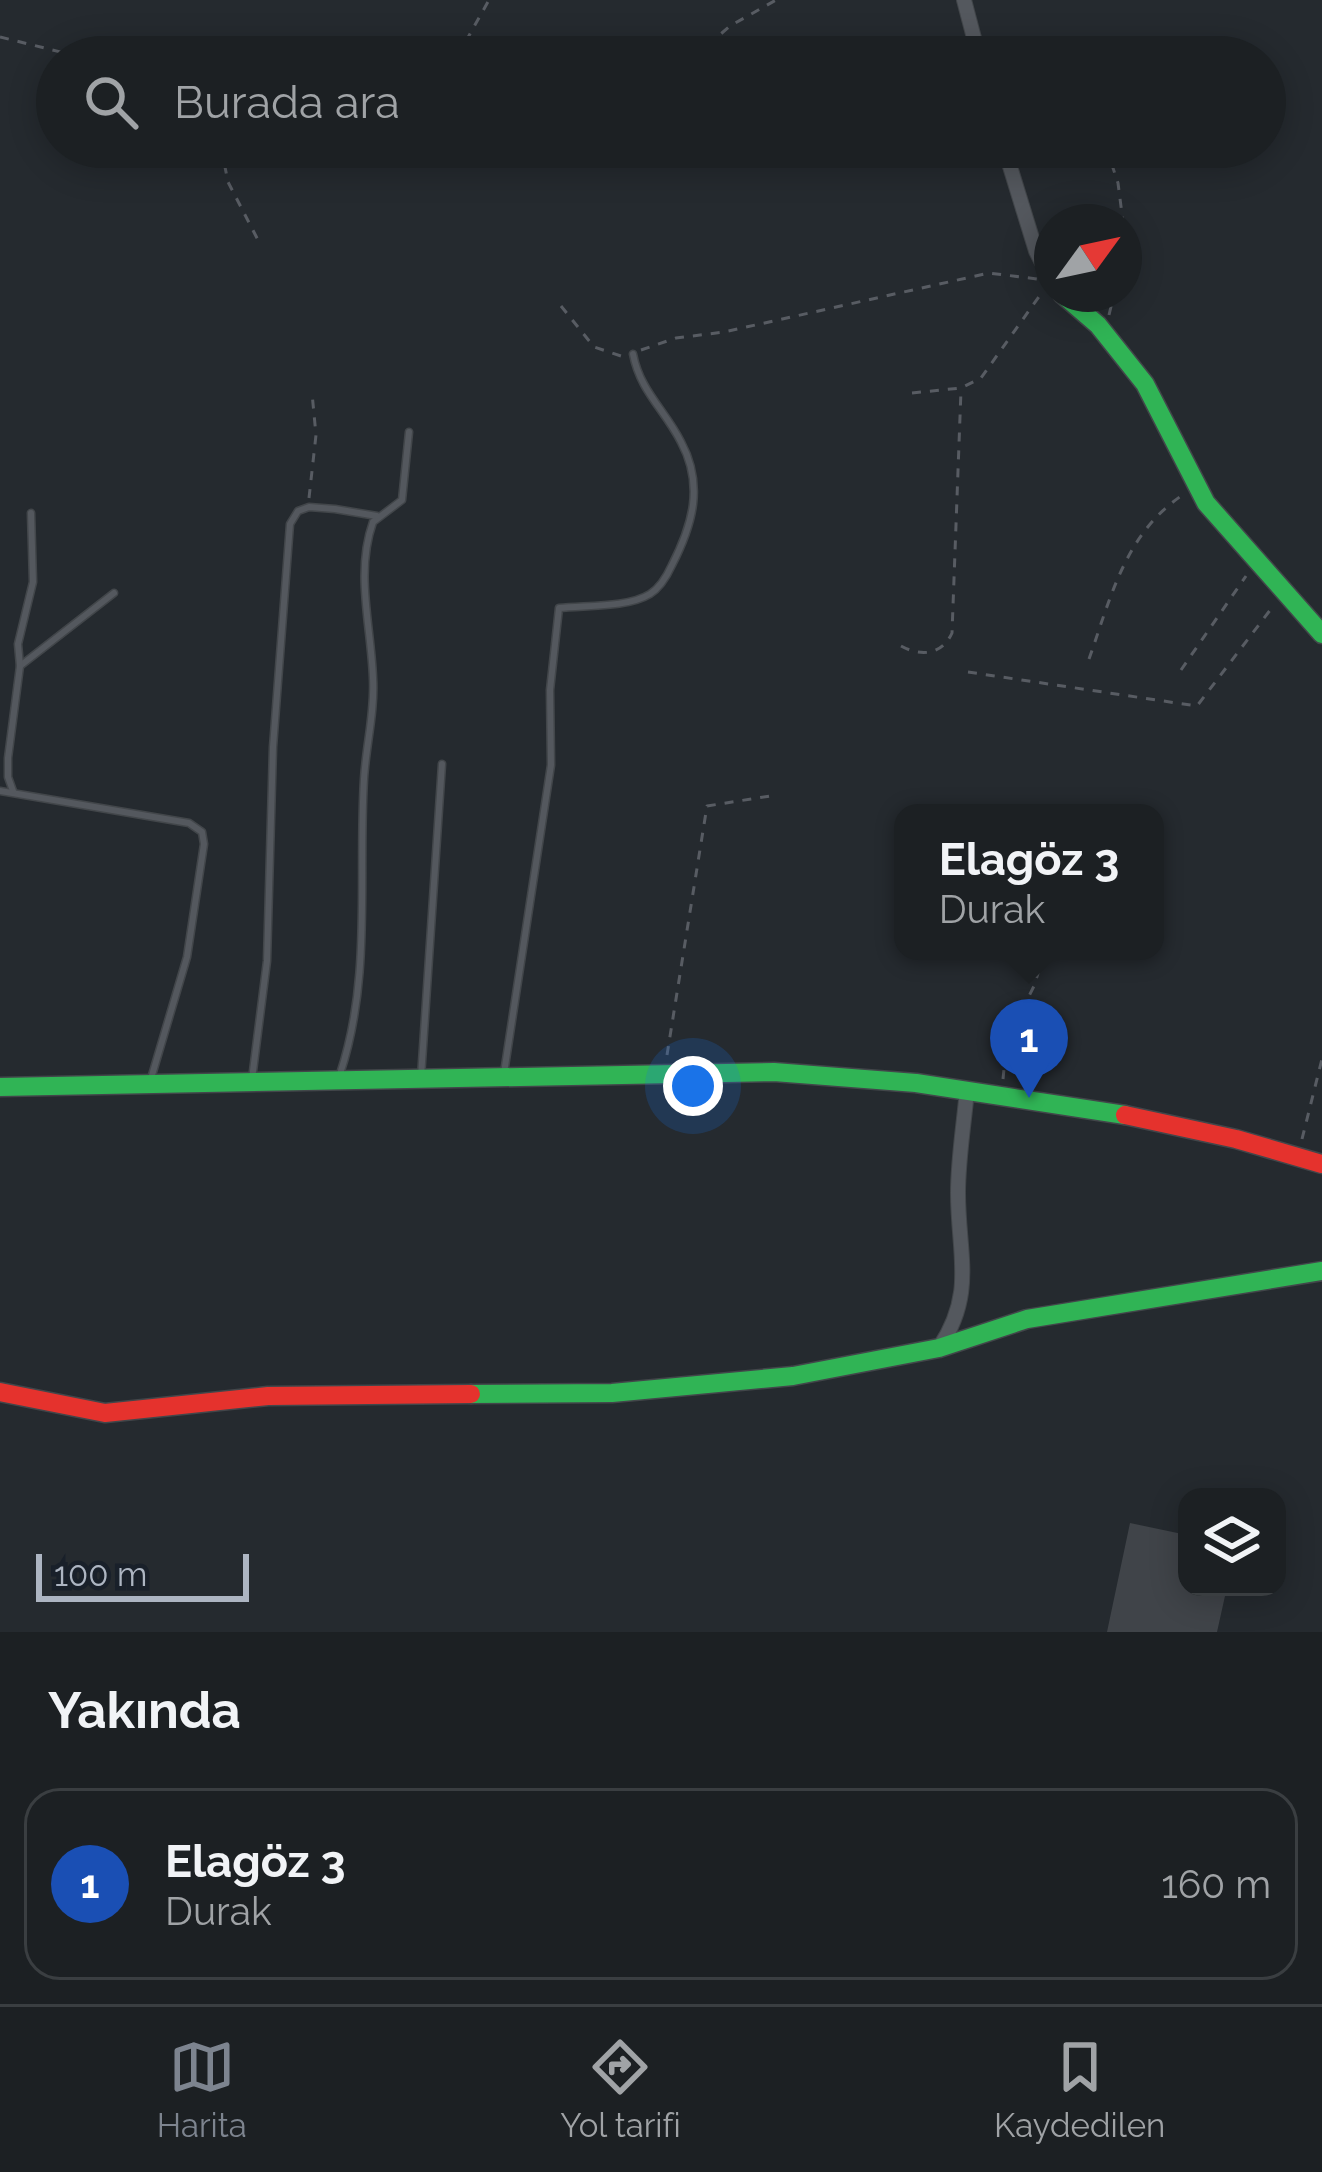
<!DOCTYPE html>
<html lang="tr">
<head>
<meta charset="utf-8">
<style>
	body { margin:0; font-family:Raleway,sans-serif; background:#25282b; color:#f1f3f6 }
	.controls { position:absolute; right:36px; bottom:36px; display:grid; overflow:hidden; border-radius:24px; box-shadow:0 6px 30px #0003 }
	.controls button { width:108px; height:108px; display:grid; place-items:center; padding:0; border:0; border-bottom:3px solid #3a3e41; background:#1c2023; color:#f1f3f6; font:60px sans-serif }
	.compass { position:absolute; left:1034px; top:204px; width:108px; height:108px; border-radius:50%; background:#1c2023; box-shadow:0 6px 30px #0003; rotate:57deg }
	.scale { position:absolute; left:36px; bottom:30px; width:213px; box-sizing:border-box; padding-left:12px; border:6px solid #adb5c2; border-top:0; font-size:33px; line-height:42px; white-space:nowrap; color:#adb5c2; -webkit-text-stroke:9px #19202a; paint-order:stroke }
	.you { position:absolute; left:693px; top:1086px; width:42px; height:42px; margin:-30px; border:9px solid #fff; border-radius:50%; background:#1a73e8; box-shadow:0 0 0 18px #1a73e833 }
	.badge { display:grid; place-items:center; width:78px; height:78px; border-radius:50%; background:#7d848f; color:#fff; font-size:39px; font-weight:700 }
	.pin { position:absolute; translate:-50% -99px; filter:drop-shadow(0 3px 6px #0008) }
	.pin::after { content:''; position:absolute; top:63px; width:42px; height:36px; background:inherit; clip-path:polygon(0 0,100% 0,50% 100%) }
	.popup { position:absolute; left:894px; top:804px; width:270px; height:156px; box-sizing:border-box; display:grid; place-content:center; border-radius:24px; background:#1c2023; filter:drop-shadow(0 3px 9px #0005); font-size:39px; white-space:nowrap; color:#a0a3a6 }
	.popup b { font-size:45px; color:#f1f3f6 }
	.popup::after { content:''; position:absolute; left:50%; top:100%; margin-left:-24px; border:24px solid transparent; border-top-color:#1c2023 }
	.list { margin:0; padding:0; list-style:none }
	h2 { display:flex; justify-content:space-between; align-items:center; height:156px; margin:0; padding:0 48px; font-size:51px }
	h2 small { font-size:39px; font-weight:400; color:#a0a3a6 }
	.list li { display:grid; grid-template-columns:78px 1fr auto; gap:36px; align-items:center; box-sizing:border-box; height:192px; margin:0 24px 24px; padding:0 24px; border:3px solid #3a3e41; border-radius:36px }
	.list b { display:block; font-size:45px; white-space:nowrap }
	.list p { margin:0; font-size:39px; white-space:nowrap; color:#a0a3a6 }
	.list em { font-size:39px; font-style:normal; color:#a0a3a6 }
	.icon { flex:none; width:66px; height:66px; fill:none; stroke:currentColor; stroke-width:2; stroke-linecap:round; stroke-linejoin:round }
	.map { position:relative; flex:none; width:1322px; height:1632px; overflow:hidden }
	.search { position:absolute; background:#1c2023; box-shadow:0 6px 30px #0003; left:36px; right:36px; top:36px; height:132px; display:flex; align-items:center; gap:30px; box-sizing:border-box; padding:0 42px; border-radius:66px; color:#a0a3a6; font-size:45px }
	.sheet { height:372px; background:#1c2023 }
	nav { display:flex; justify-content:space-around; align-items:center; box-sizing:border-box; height:168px; border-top:3px solid #3a3e41; background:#1c2023; font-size:33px; color:#a0a3a6 }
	nav a { display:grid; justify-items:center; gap:6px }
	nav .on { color:#7d848f }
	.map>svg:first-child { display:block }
	.building { fill:#404449 }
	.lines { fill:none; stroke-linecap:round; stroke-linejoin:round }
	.lane-casing { stroke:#42464a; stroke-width:9 }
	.street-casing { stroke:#42464a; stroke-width:16 }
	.fast-casing { stroke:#42464a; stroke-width:21 }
	.jam-casing { stroke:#42464a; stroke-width:21 }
	.path { stroke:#585c63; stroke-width:3; stroke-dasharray:9 9; stroke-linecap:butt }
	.lane { stroke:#54585e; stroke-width:6 }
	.street { stroke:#54585e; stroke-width:14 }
	.fast { stroke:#30b455; stroke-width:18 }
	.jam { stroke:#e5322d; stroke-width:18 }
</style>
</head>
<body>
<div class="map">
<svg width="1322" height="1632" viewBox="0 0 1322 1632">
	<rect width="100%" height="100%" fill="#252a2f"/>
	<polygon class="building" points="1130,1523 1187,1535 1187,1587 1227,1587 1217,1632 1107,1632"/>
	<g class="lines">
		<defs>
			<g id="lane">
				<polyline points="20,666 114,593"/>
				<polyline points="0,791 189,823 202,832 204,844 187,957 150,1082"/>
				<polyline points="13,791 8,777 8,758 20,666 18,644 33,582 31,513"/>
				<path d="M504,1073L551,765L550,690L559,608C586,605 627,608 650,594C661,587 667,576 672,565C693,524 704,485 681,442C665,410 640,391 633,354"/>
				<path d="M340,1074C372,978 358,878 364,779C366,745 375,712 373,678C371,625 355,573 373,522L402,500L409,432"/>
				<polyline points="421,1077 442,764"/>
				<polyline points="252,1079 267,961 273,747 290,524 298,511 309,507 335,509 377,516"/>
			</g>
			<g id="street">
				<polyline points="964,0 979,57"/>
				<polyline points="1004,147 1036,251 1052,282"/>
				<path d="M939,1348C976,1293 958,1254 958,1193C958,1159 964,1124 967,1090"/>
			</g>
			<g id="fast">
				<polyline points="1062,294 1098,325 1145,384 1206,503 1322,634"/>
				<polyline points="0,1087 774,1072 916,1083 1125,1115"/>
				<polyline points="471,1394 612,1393 793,1376 939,1348 1027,1319 1322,1271"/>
			</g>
			<g id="jam">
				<polyline points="1125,1115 1236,1139 1322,1164"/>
				<polyline points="0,1392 105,1413 268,1396 471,1394"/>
			</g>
		</defs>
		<use href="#lane" class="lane-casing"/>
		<use href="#street" class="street-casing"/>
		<use href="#fast" class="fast-casing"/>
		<use href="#jam" class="jam-casing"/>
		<g class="path">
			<polyline points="0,37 81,57"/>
			<polyline points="457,57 489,0"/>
			<polyline points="694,57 730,26 776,0"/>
			<polyline points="221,147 228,182 258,240"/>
			<polyline points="1106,147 1118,183 1123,222"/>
			<polyline points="561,306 594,347 621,356"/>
			<polyline points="1109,315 1114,294"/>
			<polyline points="641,350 676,338 724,332 989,273 1037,279"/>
			<polyline points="912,393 961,388 981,378 1043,291"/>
			<polyline points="309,498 316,435 312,393"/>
			<path d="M901,646C921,657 942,655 952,633L961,390"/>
			<path d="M1089,659C1111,597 1125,533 1184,494"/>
			<polyline points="1181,670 1246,576"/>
			<polyline points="968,672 1197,706 1274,605"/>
			<polyline points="667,1055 707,806 770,796"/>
			<polyline points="1003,1079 1007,1040 1034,986 1045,951"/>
			<polyline points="1302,1139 1322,1059"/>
		</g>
		<use href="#lane" class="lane"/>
		<use href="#street" class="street"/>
		<use href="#fast" class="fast"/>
		<use href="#jam" class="jam"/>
	</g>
</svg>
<div class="controls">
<button><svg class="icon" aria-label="layers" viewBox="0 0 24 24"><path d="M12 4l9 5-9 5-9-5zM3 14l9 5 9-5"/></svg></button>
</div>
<svg class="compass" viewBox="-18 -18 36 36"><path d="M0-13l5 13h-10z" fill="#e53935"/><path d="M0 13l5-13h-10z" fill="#a0a3a6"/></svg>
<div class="scale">100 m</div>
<div class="you"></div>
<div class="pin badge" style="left:1029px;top:1098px;background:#1a4fb4">1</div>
<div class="popup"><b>Elagöz 3</b>Durak</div>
<div class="search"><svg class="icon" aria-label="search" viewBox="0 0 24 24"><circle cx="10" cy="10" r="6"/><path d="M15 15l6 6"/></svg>Burada ara</div>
</div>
<section class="sheet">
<h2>Yakında<small></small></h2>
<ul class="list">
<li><span class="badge" style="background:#1a4fb4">1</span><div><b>Elagöz 3</b><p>Durak</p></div><em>160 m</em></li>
</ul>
</section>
<nav>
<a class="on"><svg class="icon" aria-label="map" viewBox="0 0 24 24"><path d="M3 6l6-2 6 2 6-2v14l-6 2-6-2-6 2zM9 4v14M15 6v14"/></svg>Harita</a>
<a><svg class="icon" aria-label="directions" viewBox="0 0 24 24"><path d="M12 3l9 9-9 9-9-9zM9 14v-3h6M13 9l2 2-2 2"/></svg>Yol tarifi</a>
<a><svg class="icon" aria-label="saved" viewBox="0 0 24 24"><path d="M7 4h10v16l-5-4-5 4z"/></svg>Kaydedilen</a>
</nav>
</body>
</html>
